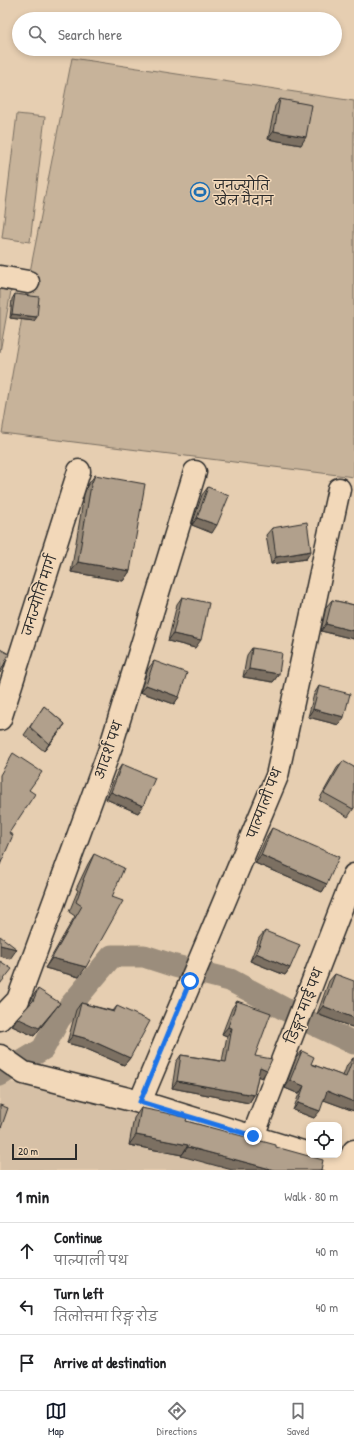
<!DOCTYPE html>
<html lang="en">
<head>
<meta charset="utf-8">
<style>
	body { margin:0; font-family:"Patrick Hand","Playpen Sans Deva",sans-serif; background:#f6f6f6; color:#202124 }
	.controls { position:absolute; right:12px; bottom:12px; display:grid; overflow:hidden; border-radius:8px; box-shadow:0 2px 6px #0003 }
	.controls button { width:36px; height:36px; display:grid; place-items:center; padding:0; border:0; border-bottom:1px solid #e0e0e0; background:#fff; color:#202124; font:20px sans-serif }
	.scale { position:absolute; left:12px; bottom:10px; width:65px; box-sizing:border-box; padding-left:4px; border:2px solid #2b2b2b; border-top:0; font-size:11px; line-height:14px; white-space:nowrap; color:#2b2b2b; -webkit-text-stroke:3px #f2d8b9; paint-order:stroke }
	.stop { position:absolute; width:12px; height:12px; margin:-9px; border:3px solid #1a73e8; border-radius:50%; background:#fff }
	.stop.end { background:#1a73e8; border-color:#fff; box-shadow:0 1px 4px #0008 }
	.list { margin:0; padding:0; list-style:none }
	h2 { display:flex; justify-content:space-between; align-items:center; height:52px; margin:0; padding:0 16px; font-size:17px }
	h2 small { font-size:13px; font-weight:400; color:#757577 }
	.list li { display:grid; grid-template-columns:26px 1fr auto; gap:12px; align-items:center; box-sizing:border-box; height:56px; padding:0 16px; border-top:1px solid #e0e0e0 }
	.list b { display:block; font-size:15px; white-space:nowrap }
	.list p { margin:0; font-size:13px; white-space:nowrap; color:#757577 }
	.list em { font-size:13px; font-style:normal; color:#757577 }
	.icon { flex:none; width:22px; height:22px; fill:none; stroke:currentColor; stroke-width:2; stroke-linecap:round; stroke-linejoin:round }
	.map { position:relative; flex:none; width:354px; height:1170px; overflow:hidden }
	.search { position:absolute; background:#fff; box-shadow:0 2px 6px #0003; left:12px; right:12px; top:12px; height:44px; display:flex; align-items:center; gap:10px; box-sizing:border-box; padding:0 14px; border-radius:22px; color:#757577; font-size:15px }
	.sheet { height:220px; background:#fff }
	nav { display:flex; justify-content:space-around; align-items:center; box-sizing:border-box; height:56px; border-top:1px solid #e0e0e0; background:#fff; font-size:11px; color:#757577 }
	nav a { display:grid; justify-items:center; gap:2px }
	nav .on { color:#111827 }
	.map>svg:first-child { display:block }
	.built { fill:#d6c0a6 }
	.green { fill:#c7b39a; stroke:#796f62 }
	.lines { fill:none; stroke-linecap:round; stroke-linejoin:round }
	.canal { stroke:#9b8d7b; stroke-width:23 }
	.minor-casing { stroke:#2b2b2b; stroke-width:25 }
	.tertiary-casing { stroke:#2b2b2b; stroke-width:25 }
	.minor { stroke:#f2d8b9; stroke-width:22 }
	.tertiary { stroke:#f2d8b9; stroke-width:22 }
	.wall { fill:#988a78; stroke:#2b2b2b }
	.shaded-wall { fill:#7c7062; stroke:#2b2b2b }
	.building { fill:#b1a08c; stroke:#2b2b2b }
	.route { stroke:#1a73e8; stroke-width:5 }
	.labels { text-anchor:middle; stroke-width:3; stroke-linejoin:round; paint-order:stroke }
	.poi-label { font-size:13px; fill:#2b2b2b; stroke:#f2d8b9; text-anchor:start }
	.street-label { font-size:13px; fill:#2b2b2b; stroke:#f2d8b9 }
</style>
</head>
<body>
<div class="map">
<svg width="354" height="1170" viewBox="0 0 354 1170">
	<rect width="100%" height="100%" fill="#e6ceb1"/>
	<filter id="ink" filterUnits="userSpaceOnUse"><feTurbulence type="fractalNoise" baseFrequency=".025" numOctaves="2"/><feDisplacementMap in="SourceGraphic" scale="8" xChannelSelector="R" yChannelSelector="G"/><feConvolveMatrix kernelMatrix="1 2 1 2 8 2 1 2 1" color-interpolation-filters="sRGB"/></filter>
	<g filter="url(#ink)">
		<polygon class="built" points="0,1080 253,1136 325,1170 0,1170"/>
		<g class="green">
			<polygon points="72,58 354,101 354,477 2,433 28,282"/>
			<polygon points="17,114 45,117 30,242 2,238"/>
			<polygon points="0,289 11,291 0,352"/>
		</g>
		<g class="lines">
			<polyline class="canal" points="0,1075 43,1049 59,1019 112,956 144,956 175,966 230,980 307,1021 354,1043"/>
			<defs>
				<g id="minor">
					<polyline points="0,277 28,282"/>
					<polyline points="0,719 79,471"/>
					<polyline points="0,1019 18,1000 110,749 195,472"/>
					<polyline points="140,1102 277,776 339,489"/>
					<polyline points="253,1136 354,875"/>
					<polyline points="347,1166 354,1151"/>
				</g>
				<g id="tertiary">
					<polyline points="0,1056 24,1073 140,1102 309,1154"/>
					<polyline points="311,1155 347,1166 346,1170"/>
				</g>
			</defs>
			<use href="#minor" class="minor-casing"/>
			<use href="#tertiary" class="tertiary-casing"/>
			<use href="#minor" class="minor"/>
			<use href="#tertiary" class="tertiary"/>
		</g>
		<g class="wall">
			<polygon points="280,99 301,145 268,139 275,106"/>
			<polygon points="15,294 34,321 10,318 12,299"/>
			<polygon points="95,475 130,571 123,581 71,572 84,495 87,486"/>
			<polygon points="208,487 212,533 192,525 202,495"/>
			<polygon points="272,528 311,551 306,559 271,564 266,535"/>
			<polygon points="182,597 195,648 168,641 177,604"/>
			<polygon points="332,600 354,605 354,639 321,631 326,607"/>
			<polygon points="252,648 279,674 273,682 243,677 247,655"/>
			<polygon points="154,661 179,697 174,704 140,692 148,669"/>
			<polygon points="319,686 344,717 339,725 308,717 314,694"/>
			<polygon points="44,706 65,724 60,731 44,751 24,735"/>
			<polygon points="343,761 354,808 348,817 319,800 337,768"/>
			<polygon points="122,764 143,806 138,813 106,799 117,772"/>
			<polygon points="272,828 327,884 322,892 255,863 267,836"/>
			<polygon points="94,854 112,897 79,977 45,968 75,916 69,912 78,890 76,889 88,864"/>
			<polygon points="265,931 290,968 285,975 250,961 259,938"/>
			<polygon points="335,974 352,1027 317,1014 329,981"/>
			<polygon points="38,989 54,1010 34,1036 12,1026 29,1005 33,996"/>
			<polygon points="237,1001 262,1078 258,1076 254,1095 249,1103 172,1088 176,1062 181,1055 222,1061 227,1036 222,1034 232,1008"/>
			<polygon points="81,1003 113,1011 117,1006 130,1058 124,1065 82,1047 67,1043 76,1010"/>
			<polygon points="302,1051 311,1064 343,1076 347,1065 353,1058 354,1111 324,1100 314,1118 293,1110 299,1094 285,1088 296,1058"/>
			<polygon points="141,1108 276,1147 181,1156 182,1155 129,1145 134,1118"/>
		</g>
		<g class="shaded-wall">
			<polygon points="274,131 306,137 301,145 268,139"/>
			<polygon points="12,314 37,317 34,321 10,318"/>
			<polygon points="197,518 217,525 212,533 192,525"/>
			<polygon points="311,551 306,559 271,564 276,557"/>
			<polygon points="78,562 130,571 123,581 71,572"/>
			<polygon points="326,624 354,631 354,639 321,631"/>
			<polygon points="173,634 201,640 195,648 168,641"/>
			<polygon points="249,669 279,674 273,682 243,677"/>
			<polygon points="146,685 179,697 174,704 140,692"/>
			<polygon points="313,709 344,717 339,725 308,717"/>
			<polygon points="65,724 60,731 44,751 49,744"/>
			<polygon points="111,792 143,806 138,813 106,799"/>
			<polygon points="261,855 327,884 322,892 255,863"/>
			<polygon points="0,945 17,949 10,959 0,956"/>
			<polygon points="256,953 290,968 285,975 250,961"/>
			<polygon points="52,958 86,967 79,977 45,968"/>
			<polygon points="60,1003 34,1036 12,1026 17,1018"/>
			<polygon points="323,1006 354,1018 354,1025 352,1027 317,1014"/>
			<polygon points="228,1027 232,1028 227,1036 222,1034"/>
			<polygon points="73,1035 88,1039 130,1058 124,1065 82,1047 67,1043"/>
			<polygon points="260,1067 267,1070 262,1078 254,1075"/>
			<polygon points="290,1080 304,1086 299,1094 285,1088"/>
			<polygon points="177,1081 254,1095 249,1103 172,1088"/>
			<polygon points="327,1091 354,1102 354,1111 321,1099"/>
			<polygon points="298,1103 320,1111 314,1118 293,1110"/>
			<polygon points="136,1135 188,1145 182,1155 129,1145"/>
			<polygon points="188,1147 274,1170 232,1170 181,1156"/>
		</g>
		<g class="building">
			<polygon points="280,99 312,105 306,137 274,131"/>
			<polygon points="15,294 39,297 37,317 12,314"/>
			<polygon points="95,475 145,484 130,571 78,562 91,485"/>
			<polygon points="208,487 229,496 217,525 197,518"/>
			<polygon points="307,522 311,551 276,557 272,528"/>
			<polygon points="182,597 209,603 201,640 173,634"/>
			<polygon points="332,600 354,605 354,631 326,624"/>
			<polygon points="252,648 282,653 279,674 249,669"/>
			<polygon points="0,649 9,654 0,673"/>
			<polygon points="154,661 187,673 179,697 146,685"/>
			<polygon points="319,686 350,694 344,717 313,709"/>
			<polygon points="44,706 65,724 49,744 30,727"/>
			<polygon points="13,753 42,772 29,790 35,794 9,833 13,835 0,865 0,775"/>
			<polygon points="343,761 354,767 354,808 353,809 324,793"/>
			<polygon points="122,764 155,778 143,806 111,792"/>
			<polygon points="272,828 339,857 327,884 261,855"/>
			<polygon points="94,854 124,868 112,897 123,901 86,967 52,958 82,906 76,902 84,880 83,880"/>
			<polygon points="265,931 300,945 290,968 256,953"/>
			<polygon points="0,936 17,949 0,945"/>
			<polygon points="0,961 12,969 0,984"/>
			<polygon points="335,974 354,981 354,1018 323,1006"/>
			<polygon points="38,989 60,1003 39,1028 17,1018 33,1001"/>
			<polygon points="237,1001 271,1013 255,1056 272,1059 267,1070 260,1067 254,1095 177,1081 181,1055 226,1062 232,1028 228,1027"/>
			<polygon points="81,1003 114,1012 117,1006 150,1021 130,1058 88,1039 73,1035"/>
			<polygon points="302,1051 314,1057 311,1064 346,1077 353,1058 354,1058 354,1102 327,1091 320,1111 298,1103 304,1086 290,1080"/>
			<polygon points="0,1105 8,1108 0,1131"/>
			<polygon points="141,1108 181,1116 187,1118 186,1121 276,1145 276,1147 323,1160 321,1170 274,1170 188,1147 188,1145 136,1135"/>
		</g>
	</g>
	<g class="lines" filter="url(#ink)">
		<polyline class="route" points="190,981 140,1102 253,1136"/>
	</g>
	<defs>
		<symbol id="stadium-ring" viewBox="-11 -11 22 22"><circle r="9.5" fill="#f2d8b9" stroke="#1f6fb2" stroke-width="1.5"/><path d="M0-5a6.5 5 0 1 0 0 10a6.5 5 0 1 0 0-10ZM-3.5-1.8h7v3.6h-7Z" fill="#1f6fb2"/></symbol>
	</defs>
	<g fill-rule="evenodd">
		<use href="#stadium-ring" x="189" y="181" width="22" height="22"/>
	</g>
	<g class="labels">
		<g class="poi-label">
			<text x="214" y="190">जनज्योति<tspan x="214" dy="15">खेल मैदान</tspan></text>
		</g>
		<g class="street-label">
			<text transform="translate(39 595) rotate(-72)" y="5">जनज्योति मार्ग</text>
			<text transform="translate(108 750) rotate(-71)" y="5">आदर्श पथ</text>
			<text transform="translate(264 803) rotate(-69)" y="5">पाल्पाली पथ</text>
			<text transform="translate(304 1006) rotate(-69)" y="5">डिङ्गर माई पथ</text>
		</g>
	</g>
</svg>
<div class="controls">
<button><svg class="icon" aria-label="locate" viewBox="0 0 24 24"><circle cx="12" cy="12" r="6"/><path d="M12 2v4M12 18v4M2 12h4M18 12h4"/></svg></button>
</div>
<div class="scale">20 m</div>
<div class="stop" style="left:190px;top:981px"></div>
<div class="stop end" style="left:253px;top:1136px"></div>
<div class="search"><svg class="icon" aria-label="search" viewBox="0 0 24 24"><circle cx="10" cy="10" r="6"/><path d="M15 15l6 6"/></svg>Search here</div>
</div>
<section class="sheet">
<h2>1 min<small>Walk · 80 m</small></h2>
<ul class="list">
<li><svg class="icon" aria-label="ahead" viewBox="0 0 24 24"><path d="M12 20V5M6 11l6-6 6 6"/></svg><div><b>Continue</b><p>पाल्पाली पथ</p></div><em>40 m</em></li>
<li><svg class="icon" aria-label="left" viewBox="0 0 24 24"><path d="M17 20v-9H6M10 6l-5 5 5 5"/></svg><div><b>Turn left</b><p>तिलोत्तमा रिङ्ग रोड</p></div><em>40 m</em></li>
<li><svg class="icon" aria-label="arrive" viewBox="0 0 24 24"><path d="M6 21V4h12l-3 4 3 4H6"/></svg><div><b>Arrive at destination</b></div></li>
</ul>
</section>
<nav>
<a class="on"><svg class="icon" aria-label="map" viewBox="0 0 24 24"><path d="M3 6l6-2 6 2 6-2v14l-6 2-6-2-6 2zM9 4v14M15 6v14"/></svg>Map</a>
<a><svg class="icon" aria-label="directions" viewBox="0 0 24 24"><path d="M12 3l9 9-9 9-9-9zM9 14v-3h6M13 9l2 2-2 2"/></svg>Directions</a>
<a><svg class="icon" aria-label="saved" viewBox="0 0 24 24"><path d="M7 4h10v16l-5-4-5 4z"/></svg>Saved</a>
</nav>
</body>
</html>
